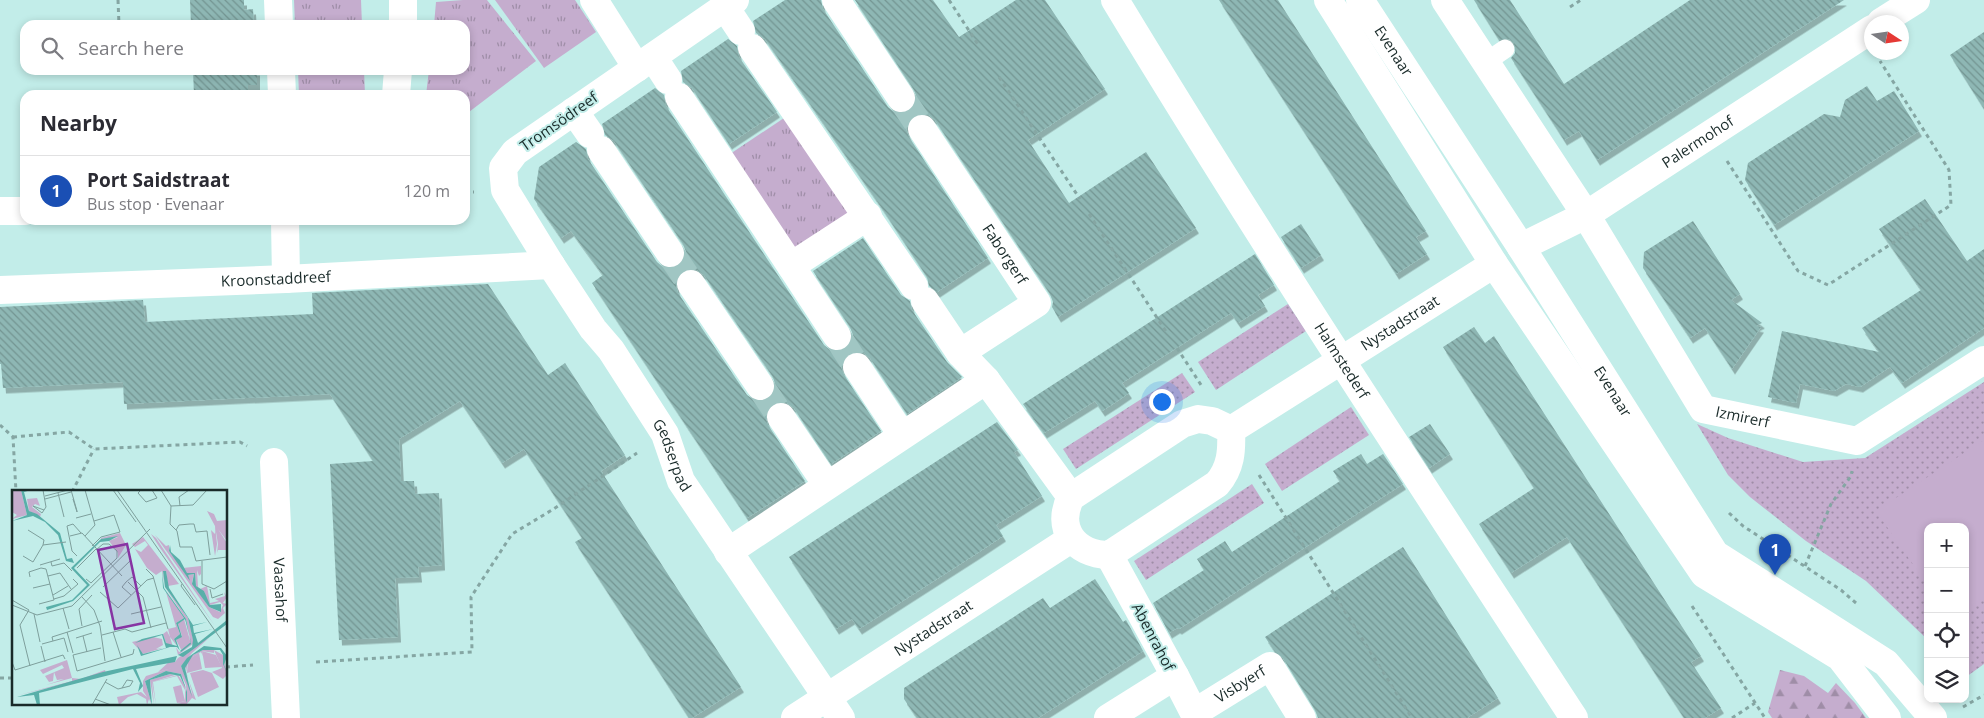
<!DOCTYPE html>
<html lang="en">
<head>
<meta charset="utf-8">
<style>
	body { margin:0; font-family:"Open Sans",sans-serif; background:#f2f2f3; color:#2b2b33 }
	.controls { position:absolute; right:15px; bottom:15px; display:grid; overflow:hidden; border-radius:10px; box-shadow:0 2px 8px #0003 }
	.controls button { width:45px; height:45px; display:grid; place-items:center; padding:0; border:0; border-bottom:1px solid #e1e1e2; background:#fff; color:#2b2b33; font:25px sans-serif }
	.compass { position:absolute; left:1864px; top:15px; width:45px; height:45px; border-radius:50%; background:#fff; box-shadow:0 2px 8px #0003; rotate:102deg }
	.you { position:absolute; left:1161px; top:401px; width:18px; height:18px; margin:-12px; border:4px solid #fff; border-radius:50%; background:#1a73e8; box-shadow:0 0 0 8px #1a73e833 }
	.badge { display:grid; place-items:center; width:32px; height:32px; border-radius:50%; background:#7c3aed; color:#fff; font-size:16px; font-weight:700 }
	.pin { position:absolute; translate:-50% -41px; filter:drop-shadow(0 1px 2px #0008) }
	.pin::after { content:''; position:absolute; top:26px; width:18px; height:15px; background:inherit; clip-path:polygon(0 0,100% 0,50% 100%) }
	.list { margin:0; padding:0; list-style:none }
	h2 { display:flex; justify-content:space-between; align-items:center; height:65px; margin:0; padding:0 20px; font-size:21px }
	h2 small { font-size:16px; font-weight:400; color:#7c7c81 }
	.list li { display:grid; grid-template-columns:32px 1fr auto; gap:15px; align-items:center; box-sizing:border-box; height:70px; padding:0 20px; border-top:1px solid #e1e1e2 }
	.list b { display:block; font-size:19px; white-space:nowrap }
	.list p { margin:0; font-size:16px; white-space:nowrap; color:#7c7c81 }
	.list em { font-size:16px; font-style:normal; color:#7c7c81 }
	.icon { flex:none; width:28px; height:28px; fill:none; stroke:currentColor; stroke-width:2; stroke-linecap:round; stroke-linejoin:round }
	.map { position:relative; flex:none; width:1984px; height:718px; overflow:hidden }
	.search { position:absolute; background:#fff; box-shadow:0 2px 8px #0003; left:20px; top:20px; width:450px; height:55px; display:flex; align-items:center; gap:12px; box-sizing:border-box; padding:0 18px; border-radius:15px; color:#7c7c81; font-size:19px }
	.panel { position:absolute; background:#fff; box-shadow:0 2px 8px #0003; left:20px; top:90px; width:450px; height:135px; border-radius:15px }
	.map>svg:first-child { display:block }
	.grass { fill:url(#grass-dots) }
	.forest { fill:url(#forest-firs) }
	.park { fill:url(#park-tufts) }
	.pitch { fill:#c5adce }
	.building { fill:url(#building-back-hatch); fill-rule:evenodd; filter:url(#shadow) }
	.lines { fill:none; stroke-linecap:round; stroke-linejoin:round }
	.pedestrian-tunnel { stroke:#a0c6c3; stroke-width:28; stroke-dasharray:28 14; stroke-linecap:butt }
	.path { stroke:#85a6a3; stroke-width:3; stroke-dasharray:4 4; stroke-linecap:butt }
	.service { stroke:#fff; stroke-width:19 }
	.pedestrian { stroke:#fff; stroke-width:28 }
	.minor { stroke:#fff; stroke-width:28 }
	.tertiary { stroke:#fff; stroke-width:28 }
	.labels { text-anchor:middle; stroke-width:4; stroke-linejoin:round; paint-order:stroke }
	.street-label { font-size:15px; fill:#192a29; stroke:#c2ede9 }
	.inset-road { fill:none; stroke:#7e9f9c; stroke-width:1 }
	.view { fill:#8734a3; fill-opacity:0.15; stroke:#8734a3; stroke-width:2.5 }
	.inset-edge { fill:none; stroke:#192a29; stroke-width:2.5 }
</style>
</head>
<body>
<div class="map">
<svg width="1984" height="718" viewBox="0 0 1984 718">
	<defs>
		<pattern id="grass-dots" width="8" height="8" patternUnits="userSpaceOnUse" patternTransform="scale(1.25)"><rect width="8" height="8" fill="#c5adce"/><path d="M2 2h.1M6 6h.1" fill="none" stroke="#9f8da7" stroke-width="1.8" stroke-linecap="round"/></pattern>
		<pattern id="forest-firs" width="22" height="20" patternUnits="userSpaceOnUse" patternTransform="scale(1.25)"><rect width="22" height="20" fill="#c5adce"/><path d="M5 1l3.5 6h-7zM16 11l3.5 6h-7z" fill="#9f8da7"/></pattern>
		<pattern id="park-tufts" width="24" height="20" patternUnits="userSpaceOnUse" patternTransform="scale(1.25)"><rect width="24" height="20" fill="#c5adce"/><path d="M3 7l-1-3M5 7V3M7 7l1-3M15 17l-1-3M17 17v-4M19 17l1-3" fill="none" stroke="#9f8da7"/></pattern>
		<pattern id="building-back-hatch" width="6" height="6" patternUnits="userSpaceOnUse" patternTransform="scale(1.25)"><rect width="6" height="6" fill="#8eb7b4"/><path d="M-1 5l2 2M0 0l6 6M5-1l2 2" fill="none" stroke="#739592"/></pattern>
		<filter id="shadow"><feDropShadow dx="3" dy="5.5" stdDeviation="0" flood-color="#0004"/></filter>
	</defs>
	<rect width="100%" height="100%" fill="#c2ede9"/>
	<g class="grass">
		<polygon points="1288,304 1306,331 1216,390 1198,362"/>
		<polygon points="1182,373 1195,392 1076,469 1063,449"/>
		<polygon points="1984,382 1984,664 1966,677 1965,527 1928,527 1928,640 1866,581 1806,541 1750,497 1728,475 1697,424 1728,438 1803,462 1865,458"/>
		<polygon points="1351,407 1369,435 1282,491 1265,464"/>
		<polygon points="1252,484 1264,503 1146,580 1134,561"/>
	</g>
	<polygon class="forest" points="1780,670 1804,676 1828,693 1836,683 1855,703 1866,718 1772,718 1768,712"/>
	<g class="park">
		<polygon points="294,0 361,0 362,25 295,25"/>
		<polygon points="463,0 487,0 536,61 465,115 465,95 426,95 429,70 465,70 465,25 434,25 436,2"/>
		<polygon points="495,0 575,0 596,32 544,68"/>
		<polygon points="298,70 364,70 365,95 299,95"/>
		<polygon points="787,116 854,215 792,256 727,156"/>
	</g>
	<polygon class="pitch" points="1984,440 1984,597 1965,610 1965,527 1928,527 1928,586 1876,511"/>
	<g class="building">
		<polygon points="190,0 244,0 244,10 253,9 254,25 191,25"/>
		<polygon points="785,0 821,0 823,9 888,107 894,112 901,114 909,111 915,105 917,98 914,90 855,0 933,0 959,37 1016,0 1045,0 1105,89 1028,140 1069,203 1146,152 1196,228 1058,317 1052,307 1053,302 1050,294 935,120 929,115 921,114 913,116 908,122 906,129 909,137 988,258 937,292 929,286 927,277 881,207 765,39 756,33 753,21"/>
		<polygon points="1219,0 1278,0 1426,231 1416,237 1427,254 1396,274"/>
		<polygon points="1474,0 1510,0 1564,84 1690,0 1844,0 1597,160 1579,131 1564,140 1511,58 1515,53 1514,43 1509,39 1499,40"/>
		<polygon points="1984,32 1984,109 1950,55"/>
		<polygon points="728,39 737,46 739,57 777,112 729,144 692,88 683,82 681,71"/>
		<polygon points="193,70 257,70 257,85 248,85 248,95 194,95"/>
		<polygon points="1867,86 1877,101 1894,91 1919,131 1774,225 1745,180 1748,163 1824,114 1840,117 1845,100"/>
		<path d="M655,88L664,95L666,106L824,345L830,350L838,352L845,349L851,343L853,335L850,327L813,271L863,238L901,295L910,301L912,310L947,362L962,377L907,414L870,358L864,353L857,351L849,354L843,360L841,367L844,375L881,431L831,464L794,408L787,403L779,402L773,404L767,411L766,419L768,425L805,481L747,518L592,283L603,275L571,231L561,238L534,199L539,167L576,142L586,149L588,159L657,262L663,267L671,269L679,266L684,260L686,252L683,244L614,141L605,135L602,124ZM689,269L697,270L704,275L773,377L775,384L774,392L768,399L762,401L754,400L747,395L678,293L676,286L677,278L682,271Z"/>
		<polygon points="1925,199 1967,261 1984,249 1984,328 1902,383 1890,367 1860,387 1846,384 1834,391 1800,384 1796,403 1768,397 1782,331 1879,352 1862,328 1921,290 1879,229"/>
		<polygon points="1693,221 1740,294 1731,300 1762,323 1756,326 1761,327 1732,369 1705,328 1690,338 1643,268 1644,252"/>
		<polygon points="1301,224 1321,255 1301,268 1281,237"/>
		<polygon points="1255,254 1274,285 1258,295 1265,306 1238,323 1231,313 1122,383 1129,393 1116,402 1102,411 1095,401 1044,433 1023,404"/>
		<polygon points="488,284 548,375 565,363 625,455 601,471 741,687 692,718 689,718 575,542 582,538 524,449 502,463 460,401 399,439 401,481 414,481 415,494 439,493 442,565 418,567 419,577 395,578 398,637 339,640 330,464 373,461 330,394 124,404 123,382 3,388 1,364 0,364 0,307 143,300 145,322 313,314 312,293"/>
		<polygon points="1474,327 1485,343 1494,336 1701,656 1691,662 1721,708 1705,718 1684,718 1567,537 1511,573 1479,524 1534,488 1443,347"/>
		<polygon points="997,422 1018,450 1014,452 1042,496 996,525 1003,536 976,554 859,629 852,619 836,629 789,557"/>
		<polygon points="1430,424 1450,454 1429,468 1409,437"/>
		<polygon points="1361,454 1367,464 1383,454 1403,484 1179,629 1177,628 1169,633 1153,603 1204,570 1197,559 1225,541 1232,552 1340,481 1333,471"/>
		<polygon points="1403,547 1498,698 1467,718 1318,718 1315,710 1283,658 1275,652 1265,637"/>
		<polygon points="1095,579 1123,622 1126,620 1143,651 1038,718 917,718 904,699 904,688 1043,598 1050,608"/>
	</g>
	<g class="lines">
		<g class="pedestrian-tunnel">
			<polyline points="901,98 922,129"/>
			<polyline points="670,253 691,284"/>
			<polyline points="837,336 857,367"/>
			<polyline points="760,386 781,417"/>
		</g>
		<g class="path">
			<polyline points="118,0 119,25"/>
			<polyline points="949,0 979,46"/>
			<polyline points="1570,7 1581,0"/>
			<polyline points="143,70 143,76"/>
			<polyline points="999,77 1080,199"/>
			<polyline points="1727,161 1798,271 1828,285 1951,205 1949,170 1880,61"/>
			<polyline points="465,192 474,192"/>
			<polyline points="1089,214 1167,333"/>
			<polyline points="1177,348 1203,388"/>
			<polyline points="0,425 13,437 16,492"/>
			<polyline points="13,437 69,432 94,449 240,442 247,446"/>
			<polyline points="1259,475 1412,718"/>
			<polyline points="72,492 94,449"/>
			<polyline points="1729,513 1743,526 1841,590 1856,603"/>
			<polyline points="1805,566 1831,504 1851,476 1852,471"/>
			<polyline points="1692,606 1765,718"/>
			<polyline points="316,662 472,652 471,597 512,534 552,510 637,453"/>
			<polyline points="226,667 253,665"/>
			<polyline points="0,678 14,678"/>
			<polyline points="1963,707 1984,695"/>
			<polyline points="1732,718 1755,703"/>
		</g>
		<polyline class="service" points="1486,62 1505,49"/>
		<g class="pedestrian">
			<polyline points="278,0 279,25"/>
			<polyline points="594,0 637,68"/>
			<polyline points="836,0 901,98"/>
			<polyline points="725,7 741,31"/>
			<polyline points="403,25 403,0"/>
			<polyline points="752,48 914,286"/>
			<polyline points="653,57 668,80"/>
			<polyline points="281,70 282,95"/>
			<polyline points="396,95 398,70"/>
			<polyline points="679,97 791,266"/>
			<polyline points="574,111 590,134"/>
			<path id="s1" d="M922,129L1037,303L960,353L986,380"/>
			<polyline points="601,150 670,253"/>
			<polyline points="285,220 286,279"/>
			<polyline points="691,284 760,386"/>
			<path id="s2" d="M0,290L286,279L551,265"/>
			<polyline points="925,301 960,353"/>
			<polyline points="837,336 791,266 868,216"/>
			<polyline points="857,367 902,435"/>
			<polyline points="781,417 827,485"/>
			<path id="s3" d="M1175,676L1194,713L1270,666L1302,718"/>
		</g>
		<g class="minor">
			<path id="s4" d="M735,0L515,152L503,168L505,190L551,265L593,329L611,350L665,434L681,481L841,718"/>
			<path id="s5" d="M1115,0C1262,243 1419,480 1574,718"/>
			<path id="s6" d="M1445,0L1586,215L1703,409L1857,441L1984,360"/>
			<polyline points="1881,22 1916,0"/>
			<polyline points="0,211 25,211"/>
			<path id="s7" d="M1521,247L1586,215L1872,29"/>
			<path d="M1198,419L1212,421L1231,430C1232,451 1231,468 1217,484L1109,555C1074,554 1055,528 1071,497L1182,424Z"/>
			<path id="s8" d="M1231,430L1494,264"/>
			<path id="s9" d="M274,462L286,718"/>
			<polyline points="728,552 986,380 1071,497"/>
			<path id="s10" d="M795,718L1071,539"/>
			<polyline points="1108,718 1175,676 1109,555"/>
		</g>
		<g class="tertiary">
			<polyline points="1328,0 1494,264 1704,574 1840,657 1887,718"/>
			<path id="s11" d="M1360,0L1521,247L1715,554L1886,663L1933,718"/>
		</g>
	</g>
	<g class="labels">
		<g class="street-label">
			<text dy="5" stroke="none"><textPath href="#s11" startOffset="61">Evenaar</textPath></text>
			<text transform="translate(559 122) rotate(-35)" y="5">Tromsödreef</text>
			<text dy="5" stroke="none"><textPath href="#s7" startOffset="206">Palermohof</textPath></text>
			<text dy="5" stroke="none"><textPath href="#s1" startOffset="150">Faborgerf</textPath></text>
			<text dy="5" stroke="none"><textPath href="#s2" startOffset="276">Kroonstaddreef</textPath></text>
			<text dy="5" stroke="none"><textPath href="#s8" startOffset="200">Nystadstraat</textPath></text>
			<text dy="5" stroke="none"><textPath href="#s5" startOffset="426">Halmstederf</textPath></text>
			<text dy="5" stroke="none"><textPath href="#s11" startOffset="466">Evenaar</textPath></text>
			<text dy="5" stroke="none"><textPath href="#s6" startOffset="524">Izmirerf</textPath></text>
			<text dy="5" stroke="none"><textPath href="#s4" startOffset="624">Gedserpad</textPath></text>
			<text dy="5" stroke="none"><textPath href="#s9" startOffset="128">Vaasahof</textPath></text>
			<text dy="5" stroke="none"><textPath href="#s10" startOffset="165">Nystadstraat</textPath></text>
			<text transform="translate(1153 637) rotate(62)" y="5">Abenrahof</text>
			<text dy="5" stroke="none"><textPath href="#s3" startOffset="96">Visbyerf</textPath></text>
		</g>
	</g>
	<g transform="translate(12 490)">
		<rect width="215" height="215" fill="#c2ede9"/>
		<path d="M14,3L15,9L25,8L28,16L23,14L20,17L29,24L28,27L17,21ZM195,21L202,24L205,31L215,30V51L206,39L215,53V60H206L205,63L206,54L203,36L205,54L203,66L199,40L203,44V36ZM108,43L114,55L106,68V63L97,51L106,47L89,49V48ZM143,45L154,56L157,55V61L176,85L182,84L180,92L197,117L208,122L211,115L208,112L198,115L194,109L192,101L187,100L184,96L183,83L175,84L171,78L189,76V84L187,86L185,80L186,97L188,99L195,96L198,113L207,111L203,109L213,106L212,102L215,107L211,113L215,114L211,118L213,123L206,129L201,127ZM131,47L167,94L156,96L154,81L151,82L153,97L176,128L182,153L166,165L164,157L167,162L170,161L164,150L170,146L166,134L172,129L179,154L174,129L153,97L150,81L144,85L135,78L123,59L129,62L136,55L133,51L123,57L120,54ZM154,102L172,128L164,133L168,144L162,149L165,156L158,147L161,157L154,153L151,144L155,141L158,147L156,139L164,137ZM141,147L150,149L151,155L144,159L151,158L131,164L120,152ZM198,147L180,163L169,176L181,206L174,181L173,177L175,172L176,169L179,166L191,160H202V163L190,161L191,166L189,162L176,170L174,183L184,210L180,208L174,215L165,213L173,211V200L165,186L141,192L144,215L140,192L166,185L173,195L175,210L174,195L169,184L154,181L133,191L140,215L137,209L135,215L134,209L125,204L116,207L107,215L105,207L129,202L135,207L131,201V191L134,186L160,178L146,182L159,170L163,172L166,168L168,174L166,168ZM55,170L60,188L69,189L93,180L94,184L7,205L60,191V188L34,195L52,189L45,190L42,182L41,191L37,192L33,186L52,178L50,175L31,184L28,180Z" fill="#c5adce"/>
		<path d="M9,0L15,25L0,29L5,25L0,22V1ZM139,44L144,48L203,136L148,58ZM202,160L211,165L215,185L211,189L200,182L210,178ZM158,184L163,185L140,192L142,215L138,190Z" fill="#c5adce"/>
		<path d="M190,161L204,165L210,177L193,178ZM187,163L190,179L175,183L176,170ZM191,180L200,183L207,197L186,207L178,183ZM169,195L173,211L165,213L161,197Z" fill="#c5adce"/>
		<path d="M9,0H19L12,2L17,21L25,24L48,43L55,69L60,68L62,73L54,71L46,45L33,32L21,26L0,31L15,25ZM106,46L97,51L88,52L62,78L78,95L61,111L35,120L34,117L60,110L75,95L59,78L89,49ZM158,55L159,62L168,70L175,83H183L184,96L192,101L198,115L209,114V122L197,117L180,94L182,84L176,85L178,91L157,61ZM151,81H154L157,98L181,135L195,132L181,136L182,143L201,139L183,144L186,153L215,130V134L171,167L166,165L180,157L181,150L176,128L153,97ZM150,82L152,98L174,129L179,154L169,162L165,157H158L129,166L125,155L131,164L154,158L150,145L123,153L130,149L151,144L154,153L165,156L162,149L168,144L164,133L172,128L151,98ZM173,129L179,152L168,161L164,150L170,147L166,134ZM192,156L209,158L215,166L212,175L215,183L211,174V165L208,160H191L181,165L173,178L180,207L169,176L175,168ZM165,166L163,172L124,179L131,196L126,202L128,193L121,179L27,203L28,215H25L22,205L5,207L91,182ZM154,181L169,184L175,202V210L174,213V199L168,186L158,184L138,190L140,215L133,191Z" fill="#59afa9" fill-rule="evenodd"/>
		<path class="inset-road" d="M31,0L34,17L30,23L21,16L32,20M59,0L65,21V22L61,9M101,0L124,32M105,0L215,158M129,0L126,3L134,12L145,8L140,0M149,0L159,16M46,3L52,27M33,6L56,0M33,9L59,2M159,16L158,34L165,41L168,57H180L184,71L215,67M159,16L181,15L195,0M168,16L167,7L177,0M64,28L79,24M16,40L32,50L31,55M164,40L167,35L178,34H182L184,42L195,41L198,65M58,46L70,43L110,86M73,46L83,35L73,0M80,56L89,47L108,42L102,25L82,31M11,66L21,72L31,55L54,52M65,66L60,61L55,36L61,34L69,43M190,71V94L202,99M39,72L40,76L52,73L60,81M28,75L48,69M65,78L84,59M134,79L141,86L156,139M36,86L48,83L59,99M18,87L17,82L29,78M74,89L79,93L105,68V61L97,54H91L84,60M116,92L131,107L139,138M170,94L169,96L183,115M91,97L119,70M21,98L38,94M198,99L200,108L211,104M202,99L215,91M88,102L106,118L135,90L142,88M41,105L56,96M119,105L110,97L114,92L120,87L129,96M70,107L82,120L88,136L93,171M42,109L52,106L66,94L61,89M0,110L17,120L8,135L18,176M27,114L42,110L34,79L29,78M0,115L25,125L60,116L138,39M51,118L57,139M22,124L28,152M119,124L149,117M70,136L67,119L80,105M55,142L61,163M101,142L109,167M90,145L113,139L120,142L154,133M71,146L75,162M64,148L80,143M41,151L40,147L90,131M30,154L52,148L56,162M29,156L33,172M89,158L61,165L65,181L121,164L122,159M0,172L3,180L51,165L53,169M93,192L106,199L118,196L121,191L115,190L110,198M83,209L99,215M80,215L95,189"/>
		<path class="view" d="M115,54L132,133L103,139L86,60Z"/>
		<rect width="215" height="215" class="inset-edge"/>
	</g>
</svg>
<div class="controls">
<button>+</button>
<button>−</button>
<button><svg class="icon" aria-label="locate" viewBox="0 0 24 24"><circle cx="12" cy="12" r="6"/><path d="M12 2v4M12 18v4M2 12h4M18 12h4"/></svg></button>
<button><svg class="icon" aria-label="layers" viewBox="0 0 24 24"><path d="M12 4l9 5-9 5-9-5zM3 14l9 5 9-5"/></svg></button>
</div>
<svg class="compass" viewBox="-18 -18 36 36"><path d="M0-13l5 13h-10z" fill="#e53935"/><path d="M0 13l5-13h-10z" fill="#7c7c81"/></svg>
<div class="you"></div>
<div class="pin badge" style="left:1775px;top:575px;background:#1a4fb4">1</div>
<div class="search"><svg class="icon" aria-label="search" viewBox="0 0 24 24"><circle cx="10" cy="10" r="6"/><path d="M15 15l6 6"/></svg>Search here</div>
<section class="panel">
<h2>Nearby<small></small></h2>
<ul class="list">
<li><span class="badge" style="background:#1a4fb4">1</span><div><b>Port Saidstraat</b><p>Bus stop · Evenaar</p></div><em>120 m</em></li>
</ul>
</section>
</div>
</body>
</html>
